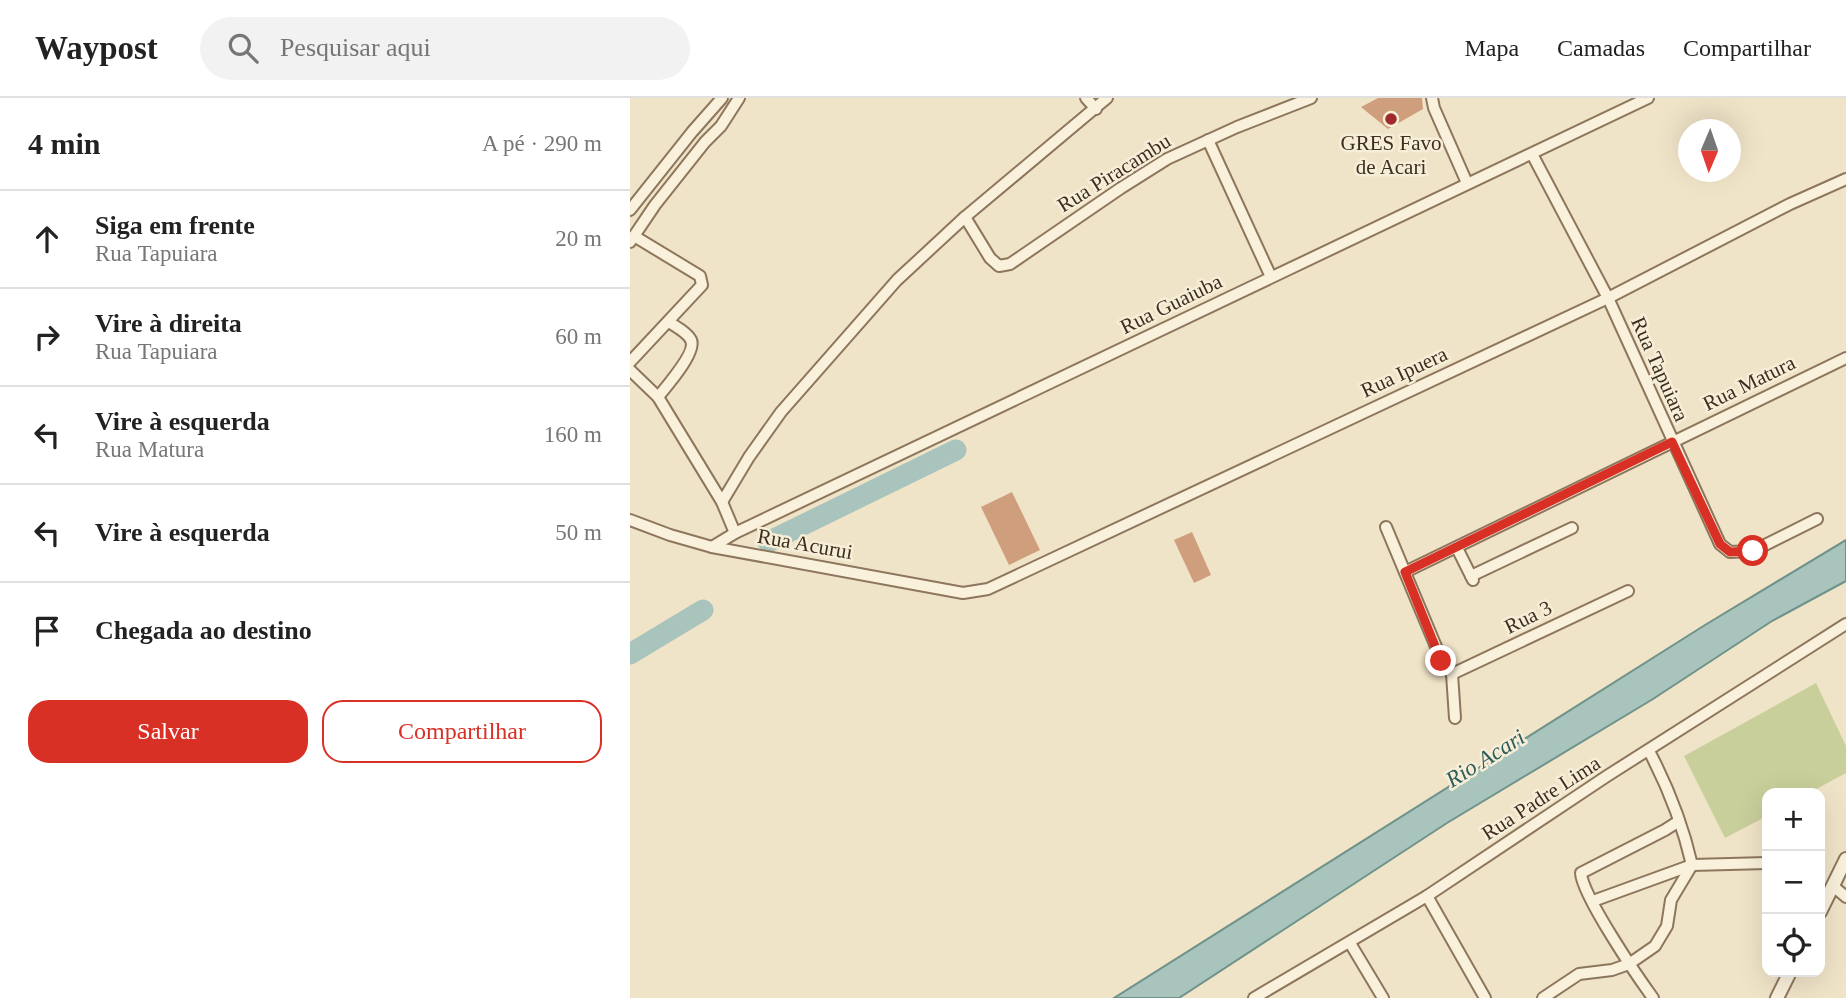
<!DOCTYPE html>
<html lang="pt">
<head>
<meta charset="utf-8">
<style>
	body { margin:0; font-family:"Times New Roman",serif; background:#f2f2f2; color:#222 }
	.controls { position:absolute; right:21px; bottom:21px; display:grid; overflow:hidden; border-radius:14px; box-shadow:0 7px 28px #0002 }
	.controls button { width:63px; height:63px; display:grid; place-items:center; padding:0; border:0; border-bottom:2px solid #e0e0e0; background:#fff; color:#222; font:35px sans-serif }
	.compass { position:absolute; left:1048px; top:21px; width:63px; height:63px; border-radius:50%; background:#fff; box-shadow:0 7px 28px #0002; rotate:182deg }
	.stop { position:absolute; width:21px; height:21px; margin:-16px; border:5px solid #d93025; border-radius:50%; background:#fff }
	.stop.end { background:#d93025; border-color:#fff; box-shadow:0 2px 7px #0008 }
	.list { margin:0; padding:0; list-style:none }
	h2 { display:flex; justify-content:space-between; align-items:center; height:91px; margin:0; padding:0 28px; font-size:30px }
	h2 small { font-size:23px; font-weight:400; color:#767676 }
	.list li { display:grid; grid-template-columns:46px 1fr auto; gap:21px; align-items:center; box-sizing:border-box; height:98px; padding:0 28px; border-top:2px solid #e0e0e0 }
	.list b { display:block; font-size:26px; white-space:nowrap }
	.list p { margin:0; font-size:23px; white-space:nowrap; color:#767676 }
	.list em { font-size:23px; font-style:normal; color:#767676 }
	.actions { display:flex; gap:14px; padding:21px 28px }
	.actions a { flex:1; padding:16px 0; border:2px solid #d93025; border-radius:21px; text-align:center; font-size:24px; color:#d93025 }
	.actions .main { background:#d93025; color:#fff }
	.icon { flex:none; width:38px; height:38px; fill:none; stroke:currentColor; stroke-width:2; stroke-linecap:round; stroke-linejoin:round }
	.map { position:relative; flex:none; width:1216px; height:900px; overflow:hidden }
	header { display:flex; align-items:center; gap:42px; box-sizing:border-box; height:98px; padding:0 35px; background:#fff; border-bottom:2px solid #e0e0e0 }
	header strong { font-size:33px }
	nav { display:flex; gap:38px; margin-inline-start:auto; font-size:24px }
	.search { width:490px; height:63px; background:#f2f2f2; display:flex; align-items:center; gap:18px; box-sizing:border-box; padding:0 24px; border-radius:38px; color:#767676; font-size:26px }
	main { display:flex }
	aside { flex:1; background:#fff }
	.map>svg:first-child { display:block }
	.green { fill:#c9cf9b }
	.water { fill:#a9c4bc; stroke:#6f938a; stroke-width:2 }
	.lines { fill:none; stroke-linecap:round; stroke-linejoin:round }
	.river { stroke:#a9c4bc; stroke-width:21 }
	.building { fill:#cf9f7d }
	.minor-casing { stroke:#8d765c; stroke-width:14 }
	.tertiary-casing { stroke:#8d765c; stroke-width:16 }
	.minor { stroke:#faf1dc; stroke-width:10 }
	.tertiary { stroke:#faf1dc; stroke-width:12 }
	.route { stroke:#d93025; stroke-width:9 }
	.poi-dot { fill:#9e2a2b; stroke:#f7eed8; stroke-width:2.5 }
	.labels { text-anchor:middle; stroke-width:5; stroke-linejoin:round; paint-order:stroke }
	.poi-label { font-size:21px; fill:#3d2e20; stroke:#f7eed8 }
	.street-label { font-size:21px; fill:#3d2e20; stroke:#f7eed8 }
	.water-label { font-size:23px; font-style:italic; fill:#2f5d5a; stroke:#f7eed8 }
</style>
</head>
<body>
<header>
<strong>Waypost</strong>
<div class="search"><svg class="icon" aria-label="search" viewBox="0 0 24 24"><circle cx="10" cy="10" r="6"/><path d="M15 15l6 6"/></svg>Pesquisar aqui</div>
<nav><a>Mapa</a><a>Camadas</a><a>Compartilhar</a></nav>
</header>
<main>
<aside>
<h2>4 min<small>A pé · 290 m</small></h2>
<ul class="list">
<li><svg class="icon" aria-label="ahead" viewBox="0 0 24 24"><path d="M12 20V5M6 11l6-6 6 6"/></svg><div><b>Siga em frente</b><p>Rua Tapuiara</p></div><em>20 m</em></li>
<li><svg class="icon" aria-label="right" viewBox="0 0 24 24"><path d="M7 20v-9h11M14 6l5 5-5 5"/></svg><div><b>Vire à direita</b><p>Rua Tapuiara</p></div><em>60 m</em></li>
<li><svg class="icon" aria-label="left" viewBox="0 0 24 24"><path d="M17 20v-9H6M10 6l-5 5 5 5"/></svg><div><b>Vire à esquerda</b><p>Rua Matura</p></div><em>160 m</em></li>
<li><svg class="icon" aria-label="left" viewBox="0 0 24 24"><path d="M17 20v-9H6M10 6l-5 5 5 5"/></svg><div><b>Vire à esquerda</b></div><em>50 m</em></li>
<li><svg class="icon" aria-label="arrive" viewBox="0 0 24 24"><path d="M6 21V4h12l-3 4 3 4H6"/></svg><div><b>Chegada ao destino</b></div></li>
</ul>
<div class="actions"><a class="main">Salvar</a><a>Compartilhar</a></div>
</aside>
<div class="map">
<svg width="1216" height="900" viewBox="0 0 1216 900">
	<rect width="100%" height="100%" fill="#f0e4c8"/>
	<polygon class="green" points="1186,585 1216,648 1216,675 1179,695 1137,695 1137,718 1095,740 1054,658"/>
	<polygon class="water" points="1216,442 1216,483 1142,523 1023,601 817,725 549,900 484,900 1075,527"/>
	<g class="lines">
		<g class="river">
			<polyline points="138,444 326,352"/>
			<polyline points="0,556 73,512"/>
		</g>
	</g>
	<g class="building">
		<polygon points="748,0 792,0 793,11 758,31 731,9"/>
		<polygon points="382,394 410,452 379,467 351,409"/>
		<polygon points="562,434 581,477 564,485 544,442"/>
	</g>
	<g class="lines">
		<defs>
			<g id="minor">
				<polyline points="456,0 466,11"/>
				<polyline points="802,0 804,10 837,85"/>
				<polyline points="578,42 641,179"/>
				<polyline points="902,56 978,200 1090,446 1100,454 1123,453 1187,421"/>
				<polyline points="0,112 62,34 92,0"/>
				<polyline points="335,119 360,160 369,168 380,166 491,90 537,61 607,29 681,0"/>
				<polyline points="0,144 25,107 75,44 91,28 109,0"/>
				<polyline points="0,264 72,187 70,178 4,138"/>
				<polyline points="0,272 28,299 92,404 105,435"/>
				<path d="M28,299C36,289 67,254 61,242C57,234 46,229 39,224"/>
				<polyline points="92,404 119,359 151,314 267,182 335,119 477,0"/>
				<polyline points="0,422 40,437 82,449 333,495 358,491 978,200 1160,106 1216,81"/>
				<polyline points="756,429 812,563 822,576 998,493"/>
				<polyline points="82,449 105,435 1018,0"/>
				<polyline points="827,450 843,482"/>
				<polyline points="775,474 1216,260"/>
				<polyline points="841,478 942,430"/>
				<polyline points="822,576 825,620"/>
				<polyline points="1203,788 1216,799"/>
				<polyline points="797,798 855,900"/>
				<polyline points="963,803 1062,767 1137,765"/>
				<polyline points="720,845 753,900"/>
				<polyline points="624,900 797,798 977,678 1216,526"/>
				<path d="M913,900L949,876L982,872L999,866L1025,848L1037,828L1041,802L1062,767C1053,728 1038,689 1019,653"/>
				<path d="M1023,900C1007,878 952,797 951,775L1035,732L1049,723"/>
			</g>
			<g id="tertiary">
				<polyline points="1190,814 1216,761"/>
				<polyline points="1147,900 1160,874"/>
			</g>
		</defs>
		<use href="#minor" class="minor-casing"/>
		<use href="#tertiary" class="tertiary-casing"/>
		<use href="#minor" class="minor"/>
		<use href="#tertiary" class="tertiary"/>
	</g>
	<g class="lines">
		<polyline class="route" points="811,563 775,474 1042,344 1090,446 1100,454 1123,453"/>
	</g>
	<circle class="poi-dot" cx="761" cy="21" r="7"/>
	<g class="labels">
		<g class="poi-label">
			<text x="761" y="52">GRES Favo<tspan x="761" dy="24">de Acari</tspan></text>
		</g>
		<g class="street-label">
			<text transform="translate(484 75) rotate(-32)" y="7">Rua Piracambu</text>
			<text transform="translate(541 206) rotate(-26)" y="7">Rua Guaiuba</text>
			<text transform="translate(1030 271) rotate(66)" y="7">Rua Tapuiara</text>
			<text transform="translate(774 274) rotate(-25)" y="7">Rua Ipuera</text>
			<text transform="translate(1119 285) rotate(-26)" y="7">Rua Matura</text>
			<text transform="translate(175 446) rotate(10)" y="7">Rua Acurui</text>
			<text transform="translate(898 519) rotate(-26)" y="7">Rua 3</text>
			<text transform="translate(911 700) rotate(-33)" y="7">Rua Padre Lima</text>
		</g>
		<g class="water-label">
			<text transform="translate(855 660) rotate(-32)" y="8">Rio Acari</text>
		</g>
	</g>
</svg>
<div class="controls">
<button>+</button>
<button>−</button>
<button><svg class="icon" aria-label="locate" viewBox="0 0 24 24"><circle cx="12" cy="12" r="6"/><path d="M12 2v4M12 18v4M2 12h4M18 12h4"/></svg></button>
</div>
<svg class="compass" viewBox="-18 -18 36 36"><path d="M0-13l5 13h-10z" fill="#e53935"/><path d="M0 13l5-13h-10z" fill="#767676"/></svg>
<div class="stop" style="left:1123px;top:453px"></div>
<div class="stop end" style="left:811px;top:563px"></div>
</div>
</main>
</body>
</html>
